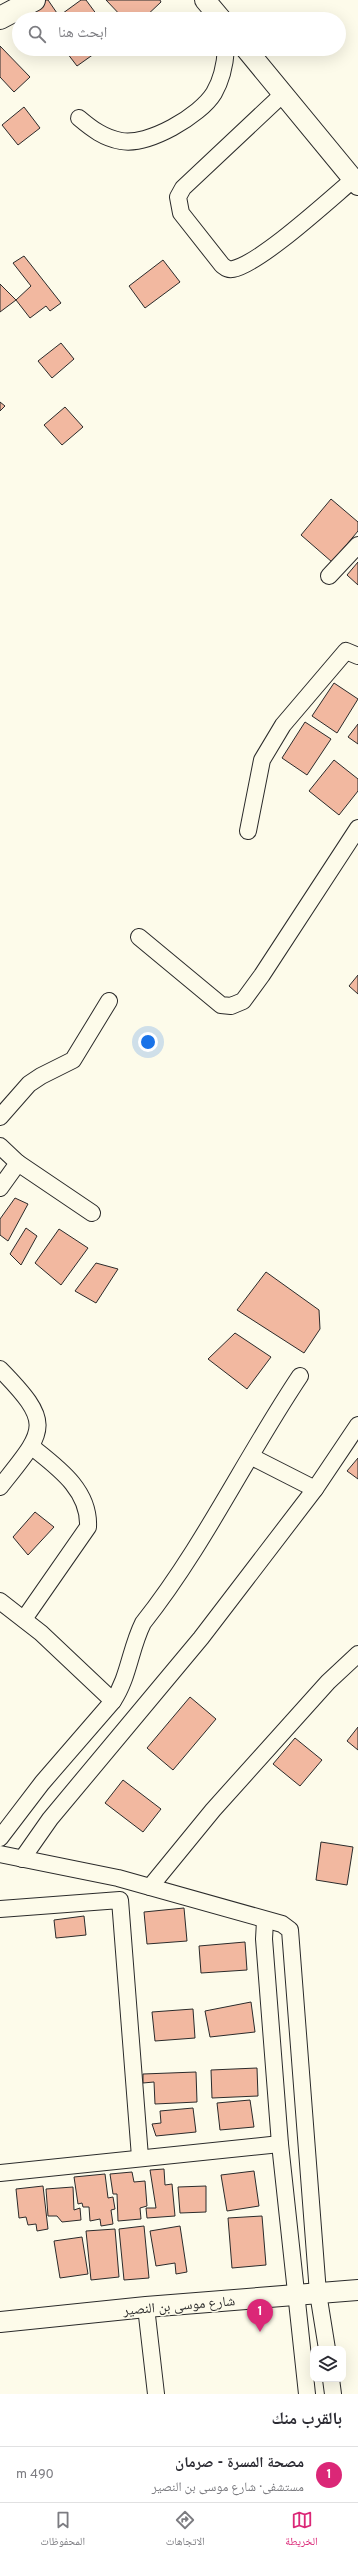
<!DOCTYPE html>
<html lang="ar">
<head>
<meta charset="utf-8">
<style>
	body { margin:0; font-family:Overpass,"Noto Naskh Arabic",sans-serif; background:#f2f2f3; color:#2b2b33; direction:rtl }
	.controls { position:absolute; right:12px; bottom:12px; display:grid; overflow:hidden; border-radius:8px; box-shadow:0 4px 16px #0002 }
	.controls button { width:36px; height:36px; display:grid; place-items:center; padding:0; border:0; border-bottom:1px solid #e1e1e2; background:#fff; color:#2b2b33; font:20px sans-serif }
	.you { position:absolute; left:148px; top:1042px; width:14px; height:14px; margin:-10px; border:3px solid #fff; border-radius:50%; background:#1a73e8; box-shadow:0 0 0 6px #1a73e833 }
	.badge { display:grid; place-items:center; width:26px; height:26px; border-radius:50%; background:#db2777; color:#fff; font-size:13px; font-weight:700 }
	.pin { position:absolute; translate:-50% -33px; filter:drop-shadow(0 1px 2px #0008) }
	.pin::after { content:''; position:absolute; top:21px; width:14px; height:12px; background:inherit; clip-path:polygon(0 0,100% 0,50% 100%) }
	.list { margin:0; padding:0; list-style:none }
	h2 { display:flex; justify-content:space-between; align-items:center; height:52px; margin:0; padding:0 16px; font-size:17px }
	h2 small { font-size:13px; font-weight:400; color:#7c7c81 }
	.list li { display:grid; grid-template-columns:26px 1fr auto; gap:12px; align-items:center; box-sizing:border-box; height:56px; padding:0 16px; border-top:1px solid #e1e1e2 }
	.list b { display:block; font-size:15px; white-space:nowrap }
	.list p { margin:0; font-size:13px; white-space:nowrap; color:#7c7c81 }
	.list em { font-size:13px; font-style:normal; color:#7c7c81 }
	.icon { flex:none; width:22px; height:22px; fill:none; stroke:currentColor; stroke-width:2; stroke-linecap:round; stroke-linejoin:round }
	.map { position:relative; flex:none; width:358px; height:2394px; overflow:hidden; direction:ltr }
	.search { position:absolute; background:#fff; box-shadow:0 4px 16px #0002; left:12px; right:12px; top:12px; height:44px; display:flex; align-items:center; gap:10px; box-sizing:border-box; padding:0 14px; border-radius:22px; color:#7c7c81; font-size:15px }
	.sheet { height:108px; background:#fff }
	nav { display:flex; justify-content:space-around; align-items:center; box-sizing:border-box; height:56px; border-top:1px solid #e1e1e2; background:#fff; font-size:11px; color:#7c7c81 }
	nav a { display:grid; justify-items:center; gap:2px }
	nav .on { color:#db2777 }
	.map>svg:first-child { display:block }
	.building { fill:#f2b8a0; stroke:#2b2b2b }
	.lines { fill:none; stroke-linecap:round; stroke-linejoin:round }
	.minor-casing { stroke:#2b2b2b; stroke-width:18 }
	.tertiary-casing { stroke:#2b2b2b; stroke-width:22 }
	.trunk-casing { stroke:#2b2b2b; stroke-width:24 }
	.minor { stroke:#fdfbea; stroke-width:16 }
	.tertiary { stroke:#fdfbea; stroke-width:20 }
	.trunk { stroke:#fdfbea; stroke-width:22 }
	.labels { text-anchor:middle; stroke-width:3; stroke-linejoin:round; paint-order:stroke }
	.street-label { font-size:14px; fill:#2b2b2b; stroke:#fdfbea }
</style>
</head>
<body>
<div class="map">
<svg width="358" height="2394" viewBox="0 0 358 2394">
	<rect width="100%" height="100%" fill="#fdfbea"/>
	<g class="building">
		<polygon points="39,0 48,0 59,16 81,0 86,0 100,19 35,19 27,9"/>
		<polygon points="106,0 160,0 161,2 143,19 124,19"/>
		<polygon points="0,46 30,77 14,92 0,77"/>
		<polygon points="64,49 101,49 77,66"/>
		<polygon points="24,107 40,128 18,145 2,125"/>
		<polygon points="24,256 61,303 50,311 46,306 30,318 16,300 31,286 13,263"/>
		<polygon points="163,260 180,282 145,308 129,286"/>
		<polygon points="0,284 16,300 0,312"/>
		<polygon points="61,343 74,359 52,378 38,361"/>
		<polygon points="0,402 5,406 0,411"/>
		<polygon points="65,407 83,427 62,445 44,425"/>
		<polygon points="331,499 358,522 358,531 332,562 301,535"/>
		<polygon points="358,562 358,585 347,575"/>
		<polygon points="334,683 358,699 337,733 312,716"/>
		<polygon points="305,722 331,739 307,775 282,758"/>
		<polygon points="358,724 358,744 348,737"/>
		<polygon points="334,760 358,779 358,791 339,815 309,791"/>
		<polygon points="358,975 358,994 349,986"/>
		<polygon points="15,1198 28,1204 8,1241 0,1235 0,1219"/>
		<polygon points="26,1228 37,1236 21,1265 10,1254"/>
		<polygon points="59,1229 88,1248 61,1285 35,1263"/>
		<polygon points="96,1263 118,1269 96,1303 75,1291"/>
		<polygon points="266,1272 319,1310 320,1329 304,1353 237,1310"/>
		<polygon points="235,1333 271,1357 247,1389 208,1359"/>
		<polygon points="358,1458 358,1479 347,1471"/>
		<polygon points="35,1512 54,1527 28,1555 13,1537"/>
		<polygon points="190,1697 216,1719 173,1770 147,1748"/>
		<polygon points="358,1727 358,1750 347,1741"/>
		<polygon points="295,1738 322,1760 300,1786 273,1764"/>
		<polygon points="123,1780 161,1809 143,1832 105,1803"/>
		<polygon points="321,1842 353,1847 347,1885 316,1880"/>
		<polygon points="184,1908 187,1941 147,1944 144,1912"/>
		<polygon points="84,1916 86,1935 56,1938 54,1920"/>
		<polygon points="245,1942 247,1970 201,1973 199,1946"/>
		<polygon points="251,2002 255,2032 210,2037 205,2011"/>
		<polygon points="193,2009 195,2038 155,2041 152,2012"/>
		<polygon points="257,2068 258,2096 212,2098 211,2070"/>
		<polygon points="196,2072 197,2102 155,2104 154,2082 143,2083 143,2074"/>
		<polygon points="250,2100 254,2127 220,2130 217,2103"/>
		<polygon points="193,2108 196,2132 156,2136 152,2124 161,2123 160,2111"/>
		<polygon points="164,2169 165,2185 172,2184 175,2216 147,2218 146,2208 156,2208 150,2170"/>
		<polygon points="254,2171 259,2206 227,2211 221,2175"/>
		<polygon points="132,2172 134,2182 145,2181 147,2206 140,2208 141,2219 118,2221 117,2194 113,2194 110,2174"/>
		<polygon points="105,2174 108,2198 113,2197 115,2209 111,2210 113,2224 101,2226 100,2219 90,2221 89,2207 83,2207 82,2203 78,2204 74,2177"/>
		<polygon points="43,2186 48,2229 37,2231 36,2224 28,2225 26,2217 19,2218 16,2189"/>
		<polygon points="206,2186 206,2212 180,2213 178,2187"/>
		<polygon points="73,2187 74,2210 80,2208 81,2220 62,2222 57,2216 48,2216 46,2189"/>
		<polygon points="262,2216 266,2265 232,2268 228,2218"/>
		<polygon points="144,2226 149,2278 124,2280 119,2229"/>
		<polygon points="180,2226 187,2272 176,2274 175,2263 156,2266 150,2231"/>
		<polygon points="115,2229 119,2277 91,2280 86,2231"/>
		<polygon points="82,2237 88,2274 60,2278 54,2241"/>
	</g>
	<g class="lines">
		<defs>
			<g id="minor">
				<path d="M283,94L183,188L178,197L181,213L222,265C226,268 228,270 233,269C261,263 329,200 354,179"/>
				<path d="M79,118C92,129 104,138 121,141C148,146 200,116 214,93C221,81 225,64 226,49"/>
				<polyline points="329,576 358,545"/>
				<polyline points="248,831 262,760 283,725 346,651 358,656"/>
				<polyline points="139,937 221,1005 231,1006 243,1001 262,975 358,828"/>
				<polyline points="0,1117 29,1084 41,1076 73,1060 109,1001"/>
				<polyline points="0,1146 18,1163"/>
				<polyline points="0,1188 18,1163 92,1213"/>
				<path d="M0,1369C55,1425 45,1430 0,1487"/>
				<polyline points="252,1457 315,1489"/>
				<polyline points="0,1601 41,1633 113,1701"/>
				<path d="M24,1619L88,1527C90,1490 57,1467 32,1447"/>
				<path d="M0,1838L42,1783L113,1701C129,1677 130,1649 143,1623C204,1546 245,1458 300,1376"/>
				<polyline points="0,1854 118,1878 282,1924 290,1930 318,2293 327,2349"/>
				<polyline points="22,1859 50,1819 201,1638 315,1489 358,1425"/>
				<polyline points="150,1887 213,1810 328,1682 358,1654"/>
				<polyline points="0,1909 120,1900 140,2157"/>
				<polyline points="265,1921 264,1939 280,2144 307,2394"/>
				<polyline points="0,2173 280,2144"/>
				<polyline points="146,2307 156,2394"/>
				<polyline points="331,2379 333,2394"/>
			</g>
			<g id="tertiary">
				<polyline points="205,0 221,19"/>
				<polyline points="246,49 358,185"/>
				<polyline points="0,2322 146,2307 358,2290"/>
			</g>
			<polyline id="trunk" points="0,18 34,0"/>
		</defs>
		<use href="#minor" class="minor-casing"/>
		<use href="#tertiary" class="tertiary-casing"/>
		<use href="#trunk" class="trunk-casing"/>
		<use href="#minor" class="minor"/>
		<use href="#tertiary" class="tertiary"/>
		<use href="#trunk" class="trunk"/>
	</g>
	<g class="labels">
		<g class="street-label">
			<text transform="translate(179 2305) rotate(-5)" y="5">شارع موسى بن النصير</text>
		</g>
	</g>
</svg>
<div class="controls">
<button><svg class="icon" aria-label="layers" viewBox="0 0 24 24"><path d="M12 4l9 5-9 5-9-5zM3 14l9 5 9-5"/></svg></button>
</div>
<div class="you"></div>
<div class="pin badge" style="left:260px;top:2332px">1</div>
<div class="search"><svg class="icon" aria-label="search" viewBox="0 0 24 24"><circle cx="10" cy="10" r="6"/><path d="M15 15l6 6"/></svg>ابحث هنا</div>
</div>
<section class="sheet">
<h2>بالقرب منك<small></small></h2>
<ul class="list">
<li><span class="badge">1</span><div><b>مصحة المسرة - صرمان</b><p>مستشفى · شارع موسى بن النصير</p></div><em>490 m</em></li>
</ul>
</section>
<nav>
<a class="on"><svg class="icon" aria-label="map" viewBox="0 0 24 24"><path d="M3 6l6-2 6 2 6-2v14l-6 2-6-2-6 2zM9 4v14M15 6v14"/></svg>الخريطة</a>
<a><svg class="icon" aria-label="directions" viewBox="0 0 24 24"><path d="M12 3l9 9-9 9-9-9zM9 14v-3h6M13 9l2 2-2 2"/></svg>الاتجاهات</a>
<a><svg class="icon" aria-label="saved" viewBox="0 0 24 24"><path d="M7 4h10v16l-5-4-5 4z"/></svg>المحفوظات</a>
</nav>
</body>
</html>
